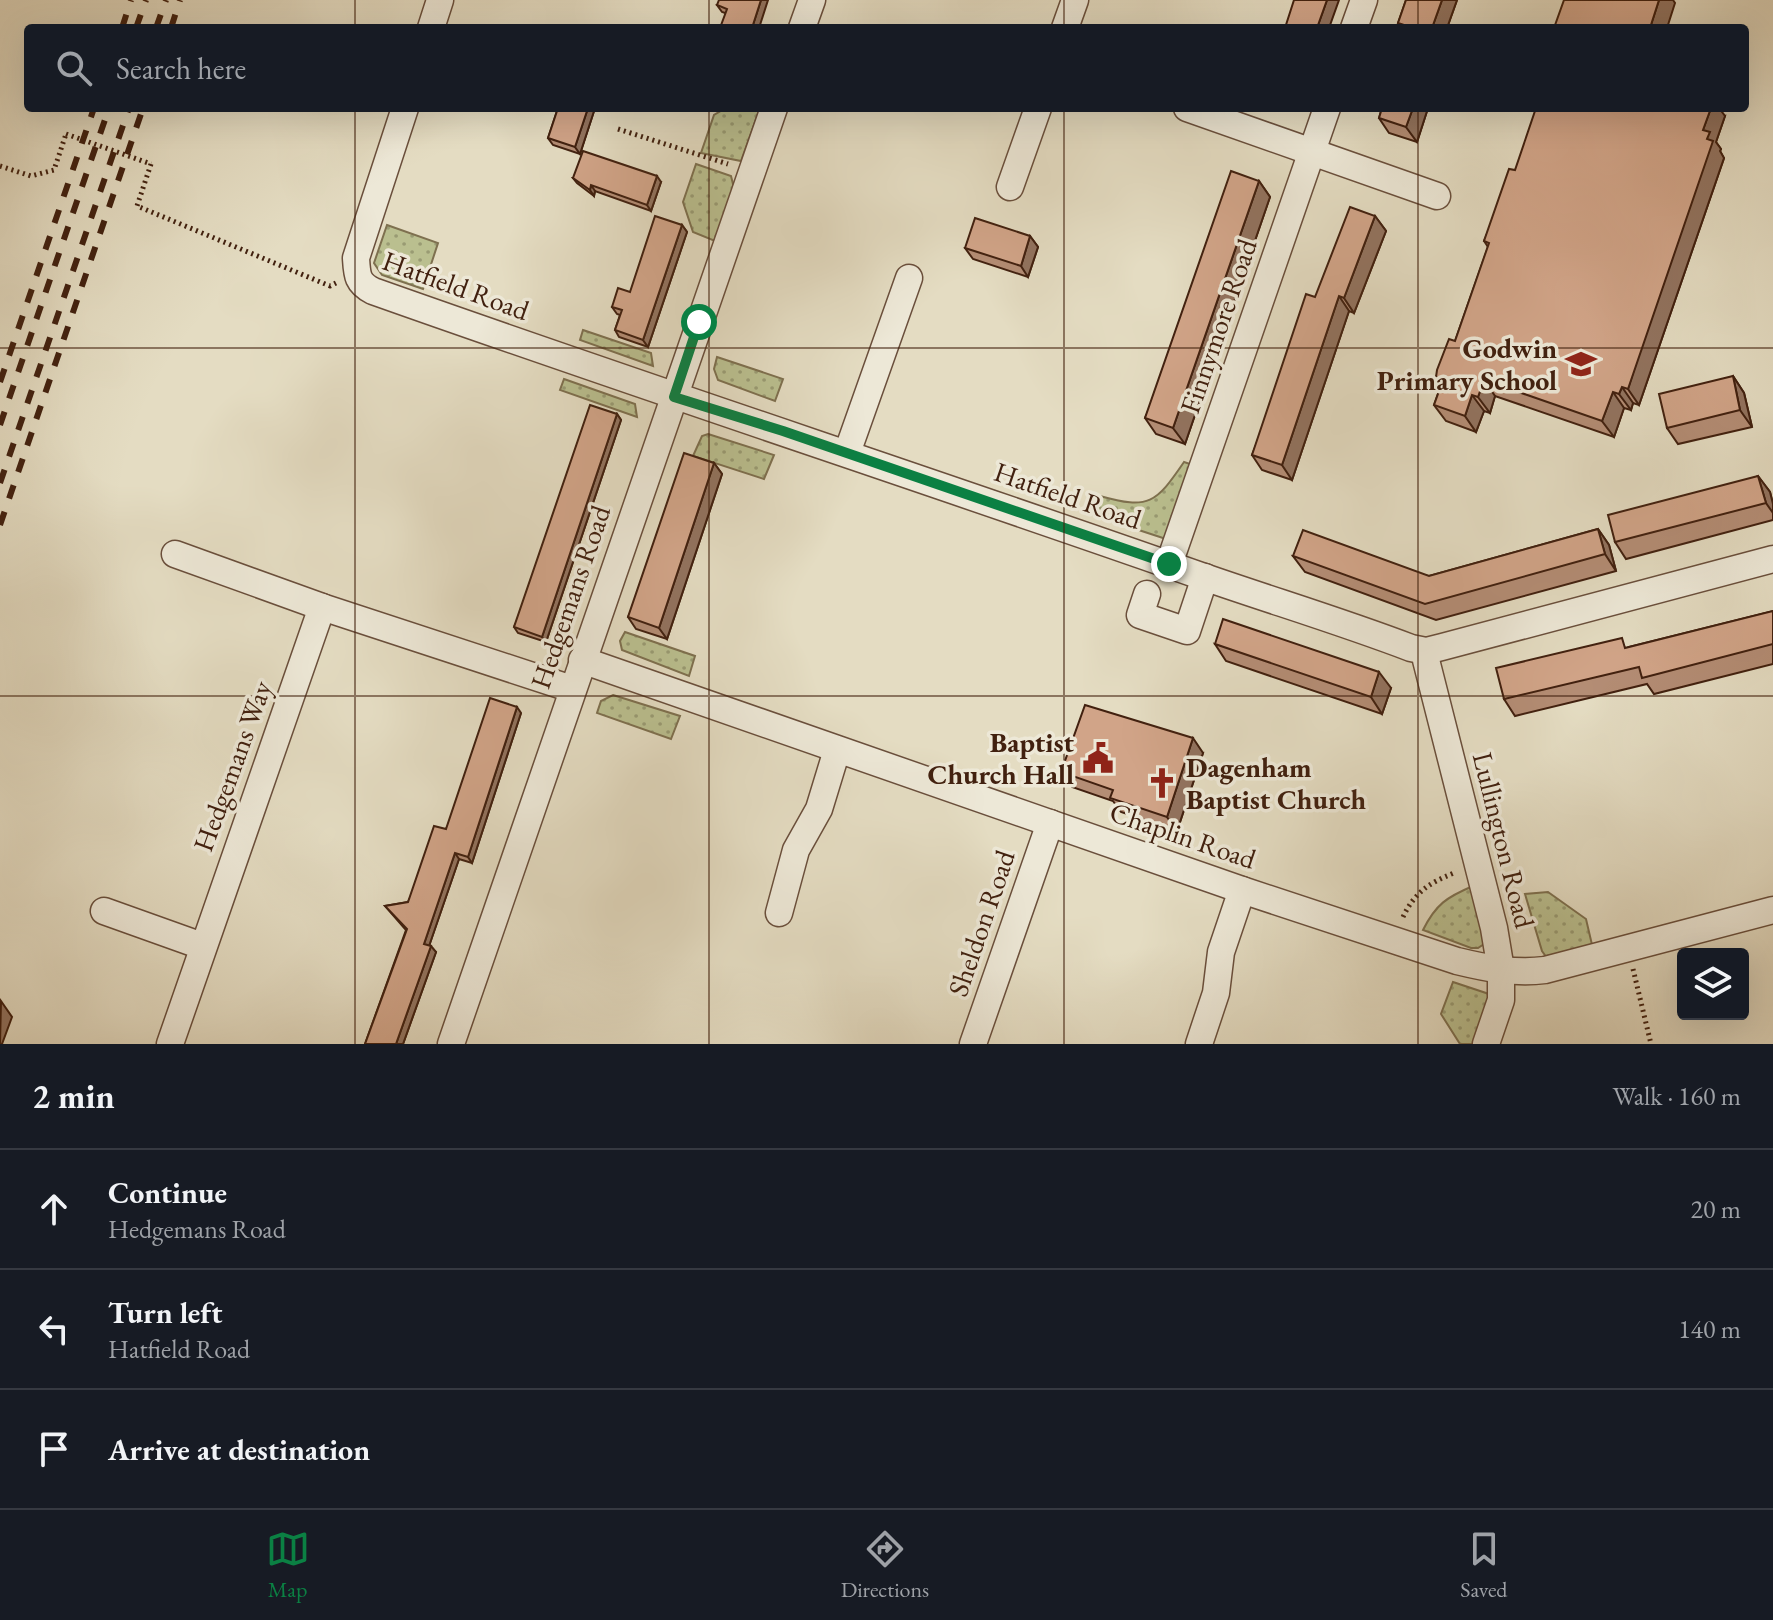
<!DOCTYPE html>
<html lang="en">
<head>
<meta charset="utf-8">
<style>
	body { margin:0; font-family:"EB Garamond",serif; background:#20242c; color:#f1f3f6 }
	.controls { position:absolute; right:24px; bottom:24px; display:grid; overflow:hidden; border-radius:8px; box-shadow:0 8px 32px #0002 }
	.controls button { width:72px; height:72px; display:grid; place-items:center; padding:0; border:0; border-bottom:2px solid #363941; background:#171b24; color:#f1f3f6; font:40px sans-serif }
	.stop { position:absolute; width:24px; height:24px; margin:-18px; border:6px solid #0b8043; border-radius:50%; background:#fff }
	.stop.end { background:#0b8043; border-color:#fff; box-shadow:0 2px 8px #0008 }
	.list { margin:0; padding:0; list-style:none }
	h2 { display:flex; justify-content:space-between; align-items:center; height:104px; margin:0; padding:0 32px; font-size:34px }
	h2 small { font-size:26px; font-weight:400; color:#9ea1a6 }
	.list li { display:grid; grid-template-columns:52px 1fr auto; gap:24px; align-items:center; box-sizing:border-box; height:120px; padding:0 32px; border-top:2px solid #363941 }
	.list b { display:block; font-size:30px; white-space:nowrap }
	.list p { margin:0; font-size:26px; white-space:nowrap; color:#9ea1a6 }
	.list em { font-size:26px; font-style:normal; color:#9ea1a6 }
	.icon { flex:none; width:44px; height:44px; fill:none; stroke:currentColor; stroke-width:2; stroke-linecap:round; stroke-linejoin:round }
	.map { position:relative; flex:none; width:1773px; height:1044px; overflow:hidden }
	.search { position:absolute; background:#171b24; box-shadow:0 8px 32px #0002; left:24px; right:24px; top:24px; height:88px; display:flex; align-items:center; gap:20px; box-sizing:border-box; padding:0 28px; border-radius:8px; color:#9ea1a6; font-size:30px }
	.sheet { height:464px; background:#171b24 }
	nav { display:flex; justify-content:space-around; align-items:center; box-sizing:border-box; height:112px; border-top:2px solid #363941; background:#171b24; font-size:22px; color:#9ea1a6 }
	nav a { display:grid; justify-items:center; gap:4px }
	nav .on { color:#0b8043 }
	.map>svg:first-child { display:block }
	.grass { fill:url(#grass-dots); stroke:#7e704f; stroke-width:2 }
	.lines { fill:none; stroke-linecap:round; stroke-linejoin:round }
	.minor-casing { stroke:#6a4f3c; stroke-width:29 }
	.path { stroke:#41200f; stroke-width:5; stroke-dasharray:2 4; stroke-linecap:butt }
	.minor { stroke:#ede8d7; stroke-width:26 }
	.rail { stroke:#41200f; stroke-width:6; stroke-dasharray:14 14; stroke-linecap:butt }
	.path-bridge { stroke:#41200f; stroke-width:5; stroke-dasharray:2 4; stroke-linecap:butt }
	.wall { fill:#b48d75; stroke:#41200f; stroke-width:2 }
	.shaded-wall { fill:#92735f; stroke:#41200f; stroke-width:2 }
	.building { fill:#d1a488; stroke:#41200f; stroke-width:2 }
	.route { stroke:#0b8043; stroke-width:10 }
	.grid { fill:none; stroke:#41200f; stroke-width:2; stroke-opacity:0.55 }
	.labels { text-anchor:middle; stroke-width:7; stroke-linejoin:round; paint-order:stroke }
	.street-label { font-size:28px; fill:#41200f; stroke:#ede8d7 }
	.poi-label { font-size:28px; font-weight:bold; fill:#41200f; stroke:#ede8d7; text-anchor:end }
</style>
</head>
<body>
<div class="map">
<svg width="1773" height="1044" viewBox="0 0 1773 1044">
	<defs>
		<pattern id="grass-dots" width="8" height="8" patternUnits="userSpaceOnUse" patternTransform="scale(2)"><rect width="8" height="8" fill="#babf8f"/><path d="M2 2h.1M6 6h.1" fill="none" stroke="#999b73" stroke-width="1.8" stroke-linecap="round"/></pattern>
	</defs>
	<rect width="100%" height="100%" fill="#e4dcc2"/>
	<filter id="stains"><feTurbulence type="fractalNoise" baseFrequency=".0025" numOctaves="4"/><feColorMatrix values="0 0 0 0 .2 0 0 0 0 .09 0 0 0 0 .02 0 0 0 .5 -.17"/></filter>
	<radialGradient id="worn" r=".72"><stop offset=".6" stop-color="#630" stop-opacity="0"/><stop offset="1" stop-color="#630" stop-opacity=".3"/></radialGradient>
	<g class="grass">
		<polygon points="726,108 760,108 741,161 701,153 714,115"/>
		<polygon points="696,164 731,176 734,188 715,241 693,232 683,202"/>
		<polygon points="387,225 438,243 423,289 382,275 374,263"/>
		<polygon points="583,330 651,353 653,366 580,340"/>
		<polygon points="717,357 783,379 775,401 718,380 714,369"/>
		<polygon points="564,379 635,404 637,417 560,390"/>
		<polygon points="708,434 774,455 764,479 693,456 702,436"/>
		<path d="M1184,462L1199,467L1166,539L1093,515L1100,496C1149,510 1156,503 1184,462Z"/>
		<polygon points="625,632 695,656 689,676 622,650 620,641"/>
		<polygon points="613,695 680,716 671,739 597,713 601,701"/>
		<path d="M1473,886L1484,944L1478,948H1471L1423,930C1436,904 1447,897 1473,886Z"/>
		<polygon points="1548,892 1586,919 1593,949 1547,958 1542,951 1525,894"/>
		<polygon points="1453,982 1486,993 1492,997 1481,1044 1460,1044 1441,1014"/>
	</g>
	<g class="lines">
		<defs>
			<g id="minor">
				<polyline points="431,28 440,0"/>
				<polyline points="802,28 812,0"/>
				<polyline points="1065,28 1075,0"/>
				<polyline points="1354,28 1364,0"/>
				<path d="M405,108L356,258C357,275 357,283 373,291C649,389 928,480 1204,577C1273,601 1343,622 1411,648L1426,651L1442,647L1773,559"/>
				<polyline points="1187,108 1437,196"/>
				<polyline points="1010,187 1038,108"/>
				<polyline points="847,453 909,278"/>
				<polyline points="175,554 322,607 572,689"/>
				<polyline points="1169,564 1327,108"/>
				<polyline points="1147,594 1140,615 1187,631 1205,577"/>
				<polyline points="1426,651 1426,660 1494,928 1501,970 1501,1000 1486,1044"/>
				<path d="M582,660L1242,890L1457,961C1486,968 1515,974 1545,970L1773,910"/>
				<polyline points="104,911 202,946"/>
				<polyline points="779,913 796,850 819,809 837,750"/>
				<polyline points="170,1044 322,607"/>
				<polyline points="451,1044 774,108"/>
				<polyline points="973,1044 1050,823"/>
				<polyline points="1199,1044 1216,993 1221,952 1242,890"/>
			</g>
		</defs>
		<use href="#minor" class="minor-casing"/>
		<g class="path">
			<polyline points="618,129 728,164"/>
			<polyline points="151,164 137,206 330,286 336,283"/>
			<polyline points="0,166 31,176 54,170 66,134"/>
			<path d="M1403,917C1415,892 1429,883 1454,873"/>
			<polyline points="1633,969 1651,1044"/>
		</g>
		<use href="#minor" class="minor"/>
		<g class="rail">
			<polyline points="122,28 131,0"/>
			<polyline points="136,28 146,0"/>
			<polyline points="156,28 166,0"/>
			<polyline points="171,28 180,0"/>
			<polyline points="0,382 94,108"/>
			<polyline points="0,425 109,108"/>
			<polyline points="0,483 129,108"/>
			<polyline points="0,525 143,108"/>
		</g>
		<polyline class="path-bridge" points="66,134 151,164"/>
	</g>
	<g class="wall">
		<polygon points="768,0 725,13 722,12 717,5"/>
		<polygon points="1406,0 1457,0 1447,28 1402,28 1398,23"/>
		<polygon points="558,108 595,108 580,154 553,145 548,138"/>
		<polygon points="1382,108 1428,108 1417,142 1389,133 1379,118"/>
		<polygon points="1725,116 1716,142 1721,149 1720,151 1724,158 1639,405 1633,403 1631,410 1624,408 1614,437 1495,396 1490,413 1484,411 1476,432 1446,421 1434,405 1441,385 1436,377 1455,341 1488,247 1484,241 1515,170"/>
		<polygon points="573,178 661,182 651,211 595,191 594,196 577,183"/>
		<polygon points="1259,181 1270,197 1185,444 1156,434 1145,418"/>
		<polygon points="1375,216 1386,231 1354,313 1349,311 1292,480 1262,470 1252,455 1315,297"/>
		<polygon points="682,225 687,232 648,347 619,337 615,330 620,315 617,314 612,307 630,292"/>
		<polygon points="1030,236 1038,247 1028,277 973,259 965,248"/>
		<polygon points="1733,376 1744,393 1752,427 1678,444 1667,428"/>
		<polygon points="617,414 621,420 546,642 518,633 514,627"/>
		<polygon points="714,463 722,474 667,639 636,629 628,617"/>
		<polygon points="1758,476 1770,492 1773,504 1773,520 1626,559 1615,542"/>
		<polygon points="1598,529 1609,545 1616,571 1436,620 1305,572 1293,556 1429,576"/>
		<polygon points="1773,611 1773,664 1654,694 1647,684 1515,716 1504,699 1629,647"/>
		<polygon points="1215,644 1391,688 1382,714 1226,661"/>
		<polygon points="521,713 472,863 459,859 429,946 436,952 403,1044 365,1044 406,930 385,906 408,902 446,829"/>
		<polygon points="1203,753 1177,831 1121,812 1113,801 1072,787 1061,772"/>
	</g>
	<g class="shaded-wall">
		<polygon points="761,0 768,0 759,28 752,28"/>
		<polygon points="1327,0 1339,0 1329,28 1317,28"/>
		<polygon points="1442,0 1457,0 1447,28 1432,28"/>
		<polygon points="1659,0 1673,0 1675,3 1667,28 1650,28"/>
		<polygon points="588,108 595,108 580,154 575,147"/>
		<polygon points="1413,108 1428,108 1417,142 1406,127"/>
		<polygon points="1711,108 1719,108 1725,116 1716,142 1721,149 1720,151 1724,158 1639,405 1628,389 1707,139 1703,130"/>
		<polygon points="657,176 661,182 651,211 647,205"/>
		<polygon points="1259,181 1270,197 1185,444 1173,428"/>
		<polygon points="591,185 595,191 594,196 590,190"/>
		<polygon points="1375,216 1386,231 1354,313 1344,298"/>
		<polygon points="682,225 687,232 648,347 643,340"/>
		<polygon points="1030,236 1038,247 1028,277 1021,266"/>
		<polygon points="1339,296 1349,311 1292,480 1282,465"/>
		<polygon points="1733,376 1744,393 1752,427 1740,410"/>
		<polygon points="1484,380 1495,396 1490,413 1478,397"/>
		<polygon points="1622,387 1633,403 1631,410 1619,394"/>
		<polygon points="1613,392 1624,408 1614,437 1602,421"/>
		<polygon points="1472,395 1484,411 1476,432 1465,416"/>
		<polygon points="617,414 621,420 546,642 542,637"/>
		<polygon points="714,463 722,474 667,639 659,628"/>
		<polygon points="1758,476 1770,492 1773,504 1773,513 1766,503"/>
		<polygon points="1598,529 1609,545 1616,571 1605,554"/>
		<polygon points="1379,672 1391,688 1382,714 1371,697"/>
		<polygon points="517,707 521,713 472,863 468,857"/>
		<polygon points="1193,738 1203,753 1177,831 1167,817"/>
		<polygon points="455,853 459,859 428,949 424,944"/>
		<polygon points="431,946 436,952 403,1044 396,1044"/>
		<polygon points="1,1001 12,1017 2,1044 0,1044"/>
	</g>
	<g class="building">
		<polygon points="719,0 761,0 752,28 720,28 727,9 717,5"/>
		<polygon points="1294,0 1327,0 1317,28 1285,28"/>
		<polygon points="1406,0 1442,0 1432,28 1410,28 1410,27 1398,23"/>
		<polygon points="1564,0 1659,0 1650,28 1554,28"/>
		<polygon points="558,108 588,108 575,147 548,138"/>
		<polygon points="1382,108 1413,108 1406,127 1379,118"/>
		<polygon points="1536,108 1711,108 1703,130 1710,132 1707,139 1713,141 1628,389 1622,387 1619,394 1613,392 1602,421 1484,380 1478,397 1472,395 1465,416 1434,405 1443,380 1436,377 1437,370 1449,339 1455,341 1489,243 1484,241 1509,169 1515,170"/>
		<polygon points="583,151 657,176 647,205 591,185 590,190 573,178"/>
		<polygon points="1231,171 1259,181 1173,428 1145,418"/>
		<polygon points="1350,207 1375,216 1344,298 1339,296 1282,465 1252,455 1306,294 1315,297"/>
		<polygon points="655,216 682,225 643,340 615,330 622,310 612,307 618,288 630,292"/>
		<polygon points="975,218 1030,236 1021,266 965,248"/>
		<polygon points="1733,376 1740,410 1667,428 1659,394"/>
		<polygon points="590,405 617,414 542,637 514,627"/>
		<polygon points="684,453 714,463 659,628 628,617"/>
		<polygon points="1758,476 1766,503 1615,542 1608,515"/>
		<polygon points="1598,529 1605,554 1425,604 1293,556 1303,530 1429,576"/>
		<polygon points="1773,611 1773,644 1642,678 1639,667 1504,699 1496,668 1622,638 1625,648"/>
		<polygon points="1223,619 1379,672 1371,697 1215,644"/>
		<polygon points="490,698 517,707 468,857 455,853 424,944 431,946 396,1044 365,1044 407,929 385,906 408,902 434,826 446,829"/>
		<polygon points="1085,705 1193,738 1167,817 1110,798 1113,790 1061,772"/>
	</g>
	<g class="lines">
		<polyline class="route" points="699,322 674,397 783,431 1169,564"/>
	</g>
	<path class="grid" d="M355,0V28M709,0V28M1064,0V28M1418,0V28M355,108V1044M709,108V1044M1064,108V1044M1418,108V1044M0,348H1773M0,696H1773"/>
	<defs>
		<symbol id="school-bare" viewBox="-9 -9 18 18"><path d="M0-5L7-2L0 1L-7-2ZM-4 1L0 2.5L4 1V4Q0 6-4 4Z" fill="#8f2418" stroke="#ede8d7" stroke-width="2.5" paint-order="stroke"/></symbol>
		<symbol id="civic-bare" viewBox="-9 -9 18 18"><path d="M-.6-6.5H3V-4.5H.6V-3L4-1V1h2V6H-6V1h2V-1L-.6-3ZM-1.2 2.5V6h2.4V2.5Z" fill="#8f2418" stroke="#ede8d7" stroke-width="2.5" paint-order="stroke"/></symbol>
		<symbol id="church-bare" viewBox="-9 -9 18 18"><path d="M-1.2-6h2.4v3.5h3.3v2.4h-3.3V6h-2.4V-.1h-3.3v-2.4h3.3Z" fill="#8f2418" stroke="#ede8d7" stroke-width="2.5" paint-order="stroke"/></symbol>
	</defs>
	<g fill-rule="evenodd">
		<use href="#school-bare" x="1559" y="342" width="44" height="44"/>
		<use href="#civic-bare" x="1076" y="736" width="44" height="44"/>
		<use href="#church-bare" x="1140" y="761" width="44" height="44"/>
	</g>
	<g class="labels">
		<g class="street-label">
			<text transform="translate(456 285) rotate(20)" y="10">Hatfield Road</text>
			<text transform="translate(1218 326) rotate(-71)" y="10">Finnymore Road</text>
			<text transform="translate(1068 495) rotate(19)" y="10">Hatfield Road</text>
			<text transform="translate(570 597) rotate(-71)" y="10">Hedgemans Road</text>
			<text transform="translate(232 766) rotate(-70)" y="10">Hedgemans Way</text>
			<text transform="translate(1183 835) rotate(19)" y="10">Chaplin Road</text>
			<text transform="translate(1504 840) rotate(76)" y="10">Lullington Road</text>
			<text transform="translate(981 923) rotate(-71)" y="10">Sheldon Road</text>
		</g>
		<g class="poi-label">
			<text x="1557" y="358">Godwin<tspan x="1557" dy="32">Primary School</tspan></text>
			<text x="1074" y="752">Baptist<tspan x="1074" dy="32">Church Hall</tspan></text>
			<text x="1186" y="777" text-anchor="start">Dagenham<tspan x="1186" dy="32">Baptist Church</tspan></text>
		</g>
	</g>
	<rect width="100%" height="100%" filter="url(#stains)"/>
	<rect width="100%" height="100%" fill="url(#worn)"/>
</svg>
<div class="controls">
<button><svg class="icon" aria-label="layers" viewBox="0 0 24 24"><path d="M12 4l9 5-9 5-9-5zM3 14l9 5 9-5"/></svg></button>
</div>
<div class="stop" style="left:699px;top:322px"></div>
<div class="stop end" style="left:1169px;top:564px"></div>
<div class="search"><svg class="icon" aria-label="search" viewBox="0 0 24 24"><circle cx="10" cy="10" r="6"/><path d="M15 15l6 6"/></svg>Search here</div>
</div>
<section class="sheet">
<h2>2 min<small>Walk · 160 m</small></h2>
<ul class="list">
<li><svg class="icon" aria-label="ahead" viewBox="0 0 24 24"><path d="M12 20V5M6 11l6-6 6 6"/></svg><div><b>Continue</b><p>Hedgemans Road</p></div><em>20 m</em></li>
<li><svg class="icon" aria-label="left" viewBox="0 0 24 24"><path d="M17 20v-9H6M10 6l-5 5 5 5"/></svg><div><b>Turn left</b><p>Hatfield Road</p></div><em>140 m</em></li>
<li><svg class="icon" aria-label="arrive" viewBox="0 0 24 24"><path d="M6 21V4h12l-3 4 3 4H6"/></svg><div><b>Arrive at destination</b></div></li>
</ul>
</section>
<nav>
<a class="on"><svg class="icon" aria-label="map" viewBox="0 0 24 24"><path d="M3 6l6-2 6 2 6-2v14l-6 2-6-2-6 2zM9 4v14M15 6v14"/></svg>Map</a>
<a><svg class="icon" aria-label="directions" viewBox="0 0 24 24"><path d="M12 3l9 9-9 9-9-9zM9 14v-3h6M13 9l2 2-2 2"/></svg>Directions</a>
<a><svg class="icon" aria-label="saved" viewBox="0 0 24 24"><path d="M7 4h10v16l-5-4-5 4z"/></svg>Saved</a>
</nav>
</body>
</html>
